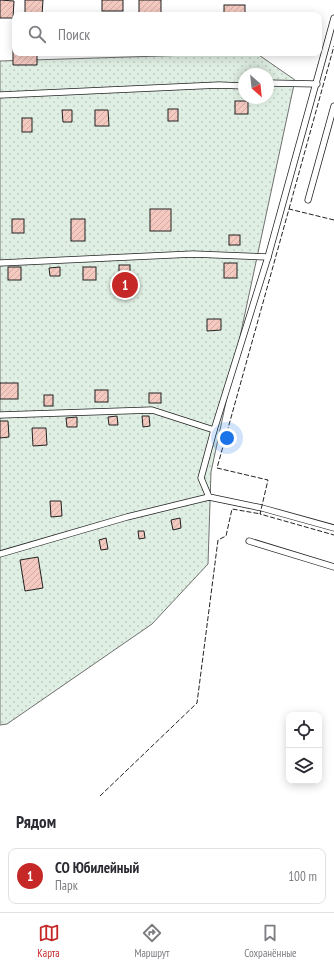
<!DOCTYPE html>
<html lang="ru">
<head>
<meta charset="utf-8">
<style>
	body { margin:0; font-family:"PT Sans Narrow",sans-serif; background:#f7f7f7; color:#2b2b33 }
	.controls { position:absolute; right:12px; bottom:12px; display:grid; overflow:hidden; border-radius:8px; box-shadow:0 2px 10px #0003 }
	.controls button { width:36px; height:36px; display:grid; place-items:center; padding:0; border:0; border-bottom:1px solid #e1e1e2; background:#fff; color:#2b2b33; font:20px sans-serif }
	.compass { position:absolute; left:238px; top:68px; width:36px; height:36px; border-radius:50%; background:#fff; box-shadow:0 2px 10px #0003; rotate:153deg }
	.you { position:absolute; left:227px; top:438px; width:14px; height:14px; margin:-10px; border:3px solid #fff; border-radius:50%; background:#1a73e8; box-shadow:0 0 0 6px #1a73e833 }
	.badge { display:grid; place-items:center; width:26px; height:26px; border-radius:50%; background:#c62828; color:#fff; font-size:13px; font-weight:700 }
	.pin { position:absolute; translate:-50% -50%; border:2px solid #fff; box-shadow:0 1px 4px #0006 }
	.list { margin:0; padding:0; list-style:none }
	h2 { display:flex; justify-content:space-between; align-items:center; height:52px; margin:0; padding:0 16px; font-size:17px }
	h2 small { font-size:13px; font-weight:400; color:#7c7c81 }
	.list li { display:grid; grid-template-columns:26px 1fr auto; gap:12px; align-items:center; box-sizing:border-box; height:56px; margin:0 8px 8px; padding:0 8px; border:1px solid #e1e1e2; border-radius:8px }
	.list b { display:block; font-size:15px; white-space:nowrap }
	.list p { margin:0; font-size:13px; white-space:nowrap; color:#7c7c81 }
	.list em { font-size:13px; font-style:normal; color:#7c7c81 }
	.icon { flex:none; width:22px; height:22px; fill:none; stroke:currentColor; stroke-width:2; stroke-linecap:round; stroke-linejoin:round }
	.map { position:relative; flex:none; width:334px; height:796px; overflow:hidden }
	.search { position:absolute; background:#fff; box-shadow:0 2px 10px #0003; left:12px; right:12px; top:12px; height:44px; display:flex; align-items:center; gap:10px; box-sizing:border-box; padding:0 14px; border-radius:8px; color:#7c7c81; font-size:15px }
	.sheet { height:116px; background:#fff }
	nav { display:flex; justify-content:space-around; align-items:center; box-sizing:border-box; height:56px; border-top:1px solid #e1e1e2; background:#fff; font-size:11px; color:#7c7c81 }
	nav a { display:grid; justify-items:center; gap:2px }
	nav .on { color:#c62828 }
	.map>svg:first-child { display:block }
	.grass { fill:url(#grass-dots); stroke:#6f6f6f; fill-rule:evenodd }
	.building { fill:url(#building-hatch); stroke:#222 }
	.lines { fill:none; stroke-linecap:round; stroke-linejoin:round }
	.lane-casing { stroke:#222; stroke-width:7 }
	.lane { stroke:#fff; stroke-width:5.5 }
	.fence { stroke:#222; stroke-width:1; stroke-dasharray:5 2; stroke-linecap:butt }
</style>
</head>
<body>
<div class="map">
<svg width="334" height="796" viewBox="0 0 334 796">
	<defs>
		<pattern id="grass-dots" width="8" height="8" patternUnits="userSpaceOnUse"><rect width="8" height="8" fill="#e0efe3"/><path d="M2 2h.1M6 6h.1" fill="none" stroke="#c0cdc2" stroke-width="1.8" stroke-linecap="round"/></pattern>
		<pattern id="building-hatch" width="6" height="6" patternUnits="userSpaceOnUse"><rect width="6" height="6" fill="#f3c9c0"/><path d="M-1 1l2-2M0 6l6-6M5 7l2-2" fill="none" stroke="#d0aca5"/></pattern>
	</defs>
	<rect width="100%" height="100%" fill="#fff"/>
	<path class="grass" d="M256,53L295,80L211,472L208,564L152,624L7,724L0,725V61ZM244,74H268V98H244Z"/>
	<g class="building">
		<polygon points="0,0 14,1 13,18 0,18"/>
		<polygon points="25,0 43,0 42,15 25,15"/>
		<rect x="102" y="0" width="21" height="11"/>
		<rect x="139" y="0" width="22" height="13"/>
		<rect x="224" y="5" width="21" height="10"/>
		<polygon points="13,47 15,47 15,53 37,53 37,65 13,65"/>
		<rect x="235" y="101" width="13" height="13"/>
		<rect x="168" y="109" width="10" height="12"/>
		<polygon points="62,110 72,110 72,122 63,122"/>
		<polygon points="95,110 108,110 109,126 95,126"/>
		<rect x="22" y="118" width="10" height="14"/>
		<rect x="150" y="209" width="21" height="22"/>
		<rect x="12" y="219" width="12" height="14"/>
		<rect x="71" y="219" width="14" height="22"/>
		<rect x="229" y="235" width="11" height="10"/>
		<rect x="224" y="263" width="13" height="15"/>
		<rect x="119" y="265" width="11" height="15"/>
		<rect x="8" y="267" width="13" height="13"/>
		<polygon points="60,267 60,276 50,276 49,268"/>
		<rect x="83" y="267" width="13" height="13"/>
		<polygon points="207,319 221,319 221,330 207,331"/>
		<rect x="0" y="383" width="18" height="16"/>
		<rect x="95" y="390" width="13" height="12"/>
		<rect x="149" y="393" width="12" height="10"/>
		<rect x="44" y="395" width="9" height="11"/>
		<polygon points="117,416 118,425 109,425 108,417"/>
		<polygon points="142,416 149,416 150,426 143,427"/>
		<polygon points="77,417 77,427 67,427 66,418"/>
		<polygon points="0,421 8,421 9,437 0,438"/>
		<polygon points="32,428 46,428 47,445 33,446"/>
		<polygon points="50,501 61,501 62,516 51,517"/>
		<polygon points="180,518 181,528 173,530 171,520"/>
		<polygon points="138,531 144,531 145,538 139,539"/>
		<polygon points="106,538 108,549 101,550 99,540"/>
		<polygon points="38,557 43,588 25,591 20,560"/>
	</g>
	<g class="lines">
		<defs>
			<g id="lane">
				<polyline points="334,18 268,257 214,430 201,478 209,497 262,508 334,528"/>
				<polyline points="268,83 317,84"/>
				<polyline points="0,95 219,85 244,86"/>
				<polyline points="308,200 334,106"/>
				<polyline points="0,263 193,254 268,257"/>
				<polyline points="0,415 152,410 214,430"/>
				<polyline points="249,541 334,567"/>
				<polyline points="0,554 127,517 209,497"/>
			</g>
		</defs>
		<use href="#lane" class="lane-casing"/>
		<use href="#lane" class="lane"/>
		<g class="fence">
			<polyline points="289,209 334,46"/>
			<polyline points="334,220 289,209 217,468 268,480 260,514 334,535"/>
			<polyline points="100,796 197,703 218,540 226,536 232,509 261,514"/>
		</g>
	</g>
</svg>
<div class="controls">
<button><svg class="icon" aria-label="locate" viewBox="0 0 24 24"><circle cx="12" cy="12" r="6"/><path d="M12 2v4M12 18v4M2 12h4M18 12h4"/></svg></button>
<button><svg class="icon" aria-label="layers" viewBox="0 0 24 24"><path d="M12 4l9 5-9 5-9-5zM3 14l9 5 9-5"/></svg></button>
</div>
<svg class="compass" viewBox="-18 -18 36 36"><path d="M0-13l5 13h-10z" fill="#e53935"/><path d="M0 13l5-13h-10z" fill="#7c7c81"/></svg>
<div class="you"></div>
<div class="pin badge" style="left:125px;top:285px">1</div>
<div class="search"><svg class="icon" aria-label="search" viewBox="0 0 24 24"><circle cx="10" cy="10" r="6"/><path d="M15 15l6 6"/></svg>Поиск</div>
</div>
<section class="sheet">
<h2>Рядом<small></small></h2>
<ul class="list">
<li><span class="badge">1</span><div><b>СО Юбилейный</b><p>Парк</p></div><em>100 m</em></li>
</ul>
</section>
<nav>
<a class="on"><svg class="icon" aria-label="map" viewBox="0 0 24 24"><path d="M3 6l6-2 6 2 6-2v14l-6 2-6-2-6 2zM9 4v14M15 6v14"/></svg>Карта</a>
<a><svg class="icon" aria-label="directions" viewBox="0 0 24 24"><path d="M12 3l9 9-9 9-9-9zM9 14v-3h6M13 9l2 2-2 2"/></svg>Маршрут</a>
<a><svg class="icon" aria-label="saved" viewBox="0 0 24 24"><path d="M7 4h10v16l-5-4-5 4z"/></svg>Сохранённые</a>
</nav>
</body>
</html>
